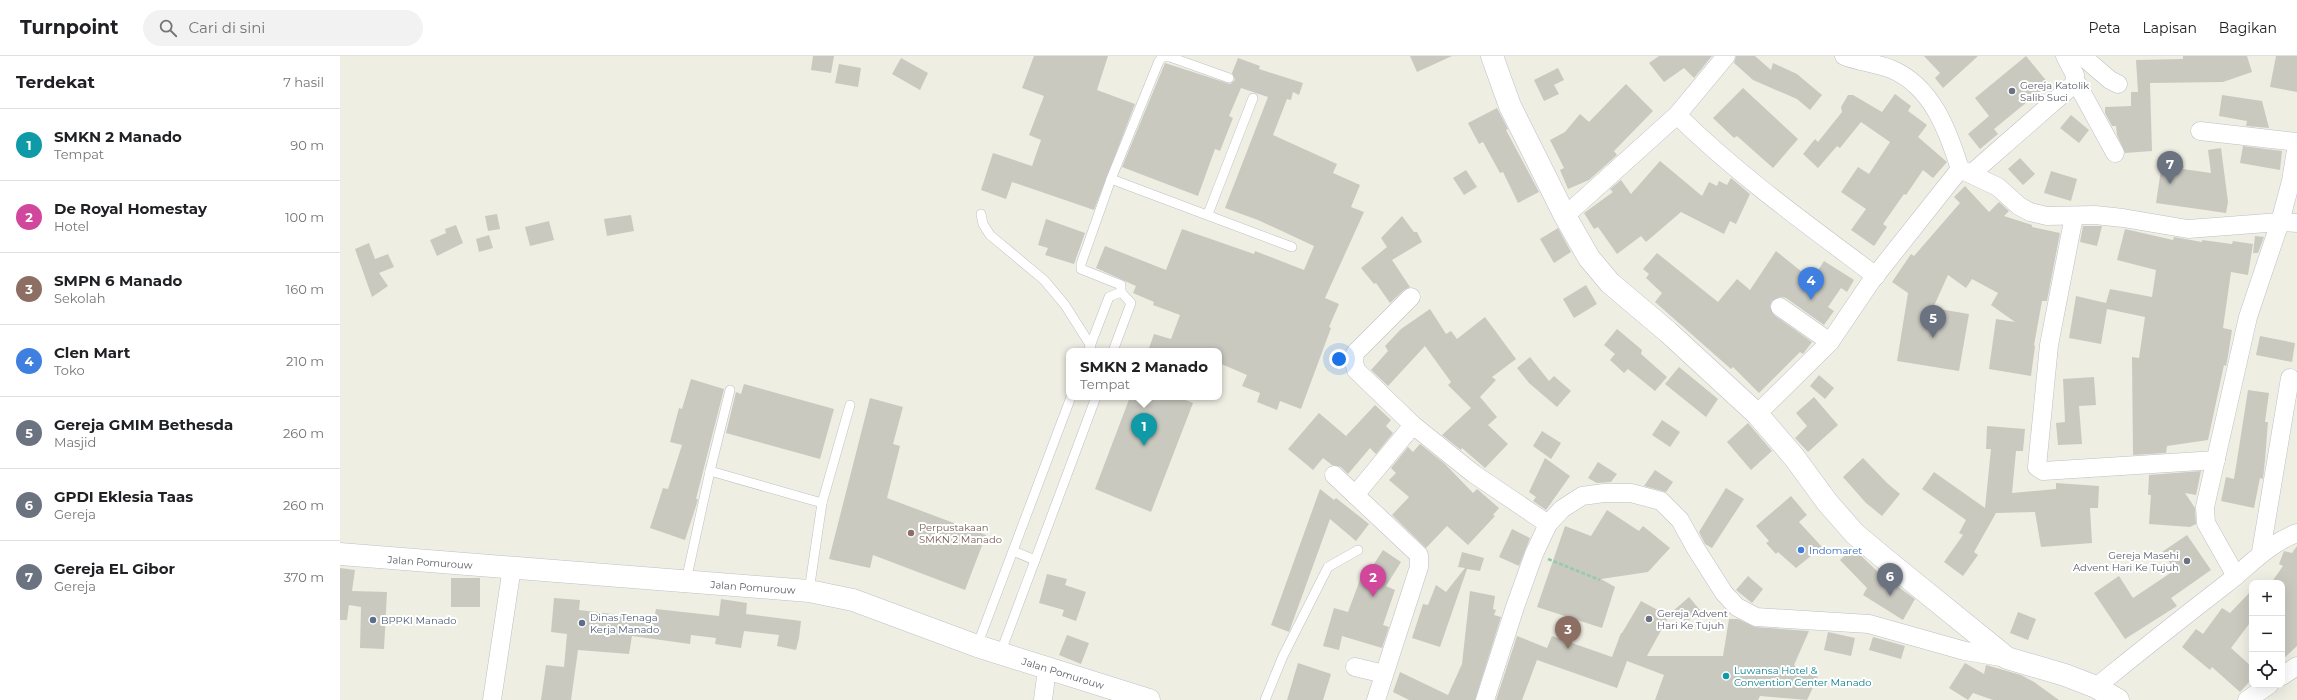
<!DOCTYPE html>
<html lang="id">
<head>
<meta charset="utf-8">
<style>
	body { margin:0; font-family:Montserrat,sans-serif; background:#f2f2f2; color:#202124 }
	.controls { position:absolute; right:12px; bottom:12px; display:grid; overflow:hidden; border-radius:8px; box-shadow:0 4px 16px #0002 }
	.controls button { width:36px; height:36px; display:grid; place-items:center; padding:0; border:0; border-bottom:1px solid #e0e0e0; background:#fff; color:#202124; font:20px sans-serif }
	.you { position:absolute; left:999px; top:303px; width:14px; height:14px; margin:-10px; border:3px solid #fff; border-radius:50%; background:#1a73e8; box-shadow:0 0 0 6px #1a73e833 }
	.badge { display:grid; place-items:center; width:26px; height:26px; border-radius:50%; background:#f65322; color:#fff; font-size:13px; font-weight:700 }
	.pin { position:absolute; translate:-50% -33px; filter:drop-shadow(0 1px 2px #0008) }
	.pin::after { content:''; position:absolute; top:21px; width:14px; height:12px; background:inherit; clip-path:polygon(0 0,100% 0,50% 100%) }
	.popup { position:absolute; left:726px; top:292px; width:156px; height:52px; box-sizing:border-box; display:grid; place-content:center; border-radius:8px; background:#fff; filter:drop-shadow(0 1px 3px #0005); font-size:13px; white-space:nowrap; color:#757577 }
	.popup b { font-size:15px; color:#202124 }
	.popup::after { content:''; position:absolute; left:50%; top:100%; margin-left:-8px; border:8px solid transparent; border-top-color:#fff }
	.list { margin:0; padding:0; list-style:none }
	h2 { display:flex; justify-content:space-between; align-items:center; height:52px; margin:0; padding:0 16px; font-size:17px }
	h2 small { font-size:13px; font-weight:400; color:#757577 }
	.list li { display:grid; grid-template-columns:26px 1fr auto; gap:12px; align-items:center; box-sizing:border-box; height:72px; padding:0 16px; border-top:1px solid #e0e0e0 }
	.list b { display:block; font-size:15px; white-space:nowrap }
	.list p { margin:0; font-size:13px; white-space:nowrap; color:#757577 }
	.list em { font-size:13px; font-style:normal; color:#757577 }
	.icon { flex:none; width:22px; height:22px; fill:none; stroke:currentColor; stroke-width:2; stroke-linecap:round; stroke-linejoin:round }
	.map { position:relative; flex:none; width:1957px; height:644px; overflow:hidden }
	header { display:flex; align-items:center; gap:24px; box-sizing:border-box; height:56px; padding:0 20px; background:#fff; border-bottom:1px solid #e0e0e0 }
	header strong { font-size:19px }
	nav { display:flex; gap:22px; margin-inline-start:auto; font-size:14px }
	.search { width:280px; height:36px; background:#f2f2f2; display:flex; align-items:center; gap:10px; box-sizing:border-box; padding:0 14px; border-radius:22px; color:#757577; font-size:15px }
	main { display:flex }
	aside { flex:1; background:#fff }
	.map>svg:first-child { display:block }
	.building { fill:#cac9c0 }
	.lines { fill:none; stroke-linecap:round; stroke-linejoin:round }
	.lane-casing { stroke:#bdbfc6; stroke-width:10 }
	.street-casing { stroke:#bdbfc6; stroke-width:19 }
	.secondary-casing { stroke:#bec0c8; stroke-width:23 }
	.path { stroke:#96caac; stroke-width:2.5; stroke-dasharray:4 2; stroke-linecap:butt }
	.lane { stroke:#fff; stroke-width:9 }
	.street { stroke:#fff; stroke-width:18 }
	.secondary { stroke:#fff; stroke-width:22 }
	.worship-dot { fill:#6b7280; stroke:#fff; stroke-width:1.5 }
	.education-dot { fill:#8d6e63; stroke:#fff; stroke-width:1.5 }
	.shop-dot { fill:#3f7fe0; stroke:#fff; stroke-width:1.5 }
	.service-dot { fill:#5c6f8a; stroke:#fff; stroke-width:1.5 }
	.culture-dot { fill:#0f9aa8; stroke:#fff; stroke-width:1.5 }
	.labels { text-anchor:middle; stroke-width:4; stroke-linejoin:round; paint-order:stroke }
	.worship-label { font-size:10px; fill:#5b616d; stroke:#fff; text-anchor:start }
	.education-label { font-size:10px; fill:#785e54; stroke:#fff; text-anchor:start }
	.shop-label { font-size:10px; fill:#366cbe; stroke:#fff; text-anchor:start }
	.street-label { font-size:10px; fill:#5b5e65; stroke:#fff }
	.service-label { font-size:10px; fill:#4e5e75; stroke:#fff; text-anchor:start }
	.culture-label { font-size:10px; fill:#0d838f; stroke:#fff; text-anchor:start }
</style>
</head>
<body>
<header>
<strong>Turnpoint</strong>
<div class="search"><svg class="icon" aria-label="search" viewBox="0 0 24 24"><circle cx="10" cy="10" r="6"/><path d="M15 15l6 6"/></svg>Cari di sini</div>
<nav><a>Peta</a><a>Lapisan</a><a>Bagikan</a></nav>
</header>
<main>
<aside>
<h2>Terdekat<small>7 hasil</small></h2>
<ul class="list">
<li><span class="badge" style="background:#0f9aa8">1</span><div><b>SMKN 2 Manado</b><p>Tempat</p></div><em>90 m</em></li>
<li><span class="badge" style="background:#d1479c">2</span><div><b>De Royal Homestay</b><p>Hotel</p></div><em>100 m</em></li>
<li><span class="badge" style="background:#8d6e63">3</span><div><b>SMPN 6 Manado</b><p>Sekolah</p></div><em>160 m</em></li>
<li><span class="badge" style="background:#3f7fe0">4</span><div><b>Clen Mart</b><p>Toko</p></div><em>210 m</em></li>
<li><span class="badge" style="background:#6b7280">5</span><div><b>Gereja GMIM Bethesda</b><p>Masjid</p></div><em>260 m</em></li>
<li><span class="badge" style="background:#6b7280">6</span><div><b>GPDI Eklesia Taas</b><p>Gereja</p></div><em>260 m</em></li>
<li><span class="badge" style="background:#6b7280">7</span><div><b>Gereja EL Gibor</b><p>Gereja</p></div><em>370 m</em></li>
</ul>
</aside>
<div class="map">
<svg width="1957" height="644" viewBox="0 0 1957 644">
	<rect width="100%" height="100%" fill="#efeee3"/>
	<g class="building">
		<polygon points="473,0 494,0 491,17 471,14"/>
		<polygon points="694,0 768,0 757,34 795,48 754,154 672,126 666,143 641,134 653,97 692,110 701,84 689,79 704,40 682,32"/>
		<polygon points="1070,0 1112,0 1077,16"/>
		<polygon points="1319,0 1372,0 1354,22 1344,12 1324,26 1309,7"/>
		<polygon points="1396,0 1415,0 1431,14 1433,7 1457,18 1482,39 1470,54 1457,43 1413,24 1394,7"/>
		<polygon points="1584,0 1638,0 1603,32 1595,22 1600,17"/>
		<polygon points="1686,0 1709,28 1654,73 1658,78 1640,93 1628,78 1649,60 1635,42"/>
		<polygon points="1843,0 1907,0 1912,16 1883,26 1810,27 1812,95 1785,97 1777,79 1776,70 1772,70 1765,57 1765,51 1791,50 1791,36 1798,36 1796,4 1843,3"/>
		<polygon points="1936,0 1957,0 1957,36 1930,31"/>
		<polygon points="561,2 588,17 580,34 552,18"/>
		<polygon points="898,2 920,10 919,13 963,27 959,39 953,36 951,44 947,43 933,79 997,108 993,117 1020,129 1011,151 1024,156 985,242 999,248 989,271 991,272 961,353 940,345 937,354 917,346 920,337 902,330 907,319 879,307 879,295 808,295 814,278 831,283 840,259 813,249 814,246 793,237 796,230 756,212 765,190 826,214 842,173 914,198 915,195 964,214 974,190 918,164 885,152 928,41 901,32 889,60 893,62 880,95 875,93 858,140 782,111 825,7 890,28 895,24 892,17"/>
		<polygon points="499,8 521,12 518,31 495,27"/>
		<polygon points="1218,12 1224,24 1214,29 1219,38 1204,45 1194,24"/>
		<polygon points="1286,28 1313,55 1274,95 1277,99 1249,124 1228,133 1220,114 1224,112 1210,84 1225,76 1240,58 1249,66"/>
		<polygon points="1403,32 1458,83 1433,112 1397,80 1394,82 1373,62"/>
		<polygon points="1555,38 1571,50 1568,55 1587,69 1578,81 1607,106 1593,122 1583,114 1566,139 1564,138 1543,168 1547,171 1534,190 1511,174 1526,153 1501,136 1518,111 1529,118 1550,86 1521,66 1500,92 1497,90 1478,112 1463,98 1475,83 1478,86 1502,56 1501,51 1508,39 1513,39 1542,56"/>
		<polygon points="1882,39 1922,45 1929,72 1906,70 1907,65 1879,60"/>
		<polygon points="1157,52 1168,73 1166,74 1199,136 1178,147 1163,116 1160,117 1143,86 1139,88 1128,67"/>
		<polygon points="1731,59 1749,74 1739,87 1720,72"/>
		<polygon points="1903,90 1942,95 1940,114 1900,107"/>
		<polygon points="1881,92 1888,146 1886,157 1816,147 1822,107 1844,110 1843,113 1871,117 1868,94"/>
		<polygon points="1680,102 1695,118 1683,129 1668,113"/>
		<polygon points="1320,105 1362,140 1369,126 1377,130 1379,125 1387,129 1391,122 1410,138 1396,168 1390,165 1384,178 1341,156 1306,186 1301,180 1277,198 1258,171 1254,173 1244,157 1273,136 1270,133 1281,124 1291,138"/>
		<polygon points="1126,114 1137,131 1124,139 1113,122"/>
		<polygon points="1711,115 1737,123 1731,145 1704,137"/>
		<polygon points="1625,130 1649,156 1659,146 1669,155 1664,160 1692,169 1692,171 1720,177 1707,245 1702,245 1694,289 1695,290 1691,320 1649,313 1656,263 1675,266 1651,249 1658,237 1632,223 1626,232 1608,219 1593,252 1629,258 1619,315 1557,305 1568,237 1552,226 1571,198 1574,200 1620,147 1614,141"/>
		<polygon points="157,158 160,173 148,175 145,160"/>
		<polygon points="291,159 294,175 267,180 264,163"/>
		<polygon points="1062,160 1074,176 1077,176 1082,186 1052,204 1070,231 1064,234 1050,247 1036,227 1034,228 1021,212 1047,191 1041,182"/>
		<polygon points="706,163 745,177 734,208 705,199 708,192 698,189"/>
		<polygon points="209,165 214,184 190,190 185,171"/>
		<polygon points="116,169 123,187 97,200 90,184 106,177 105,173"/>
		<polygon points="1743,170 1762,170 1757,190 1740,186"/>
		<polygon points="1218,172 1231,196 1214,207 1200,183"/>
		<polygon points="1785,173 1833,184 1834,181 1862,186 1862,184 1892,188 1893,185 1913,188 1908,219 1891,216 1883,272 1892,274 1888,300 1886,310 1884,309 1868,384 1827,390 1826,397 1793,399 1792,301 1799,302 1805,261 1767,253 1761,288 1729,282 1736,240 1766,247 1770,233 1812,241 1816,214 1777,204"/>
		<polygon points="149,179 153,192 139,196 136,183"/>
		<polygon points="1915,180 1924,181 1918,197 1913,197"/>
		<polygon points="29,187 35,203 48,198 54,211 39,217 48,230 32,241 15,193"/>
		<polygon points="1436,195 1472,224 1484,205 1514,224 1507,236 1501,232 1488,251 1494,255 1484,269 1446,242 1441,241 1432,245 1430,250 1434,259 1472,286 1463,298 1460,296 1419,337 1393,311 1391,313 1315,246 1322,237 1306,222 1309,218 1303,213 1317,197 1378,246 1397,223 1410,234"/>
		<polygon points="1246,229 1257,248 1234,262 1223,243"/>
		<polygon points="1090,253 1106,278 1111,275 1117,283 1145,261 1176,303 1152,321 1156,324 1140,341 1157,361 1148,369 1168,388 1145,412 1122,392 1121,394 1102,379 1131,352 1108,329 1111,326 1085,290 1048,330 1031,314 1048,295 1045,290 1061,273"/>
		<polygon points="1277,273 1302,294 1301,298 1327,321 1315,335 1288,313 1284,317 1270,304 1275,298 1264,289"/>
		<polygon points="1920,280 1955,287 1952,306 1916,299"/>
		<polygon points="1190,301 1209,325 1214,320 1231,335 1217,351 1189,327 1177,312"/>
		<polygon points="1339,311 1378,343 1366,361 1325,328"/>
		<polygon points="1479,319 1494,332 1485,343 1470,330"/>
		<polygon points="1754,321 1756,349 1739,350 1742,388 1718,389 1716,367 1725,366 1723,323"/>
		<polygon points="351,323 384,333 356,443 358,443 356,450 345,484 310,472 323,432 328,433 342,389 330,386 339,352 342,353"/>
		<polygon points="404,328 494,353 480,403 386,377 396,336 401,338"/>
		<polygon points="1908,334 1929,337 1925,366 1928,366 1925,404 1923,423 1920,422 1914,452 1881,445 1886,421 1894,423"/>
		<polygon points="790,341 838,341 853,347 811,456 755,433"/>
		<polygon points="1474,341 1498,369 1468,396 1455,382 1467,370 1456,357"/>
		<polygon points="530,342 563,351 553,388 560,390 547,442 646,479 625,534 533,499 530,512 489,503"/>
		<polygon points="1035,349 1051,364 1046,370 1053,377 1036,398 1030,392 1008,418 1001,411 992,409 983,402 973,414 948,393 979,357 1006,380"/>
		<polygon points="1322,364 1340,376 1330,391 1312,379"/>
		<polygon points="1408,367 1432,395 1411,414 1387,386"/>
		<polygon points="1647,370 1685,373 1683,395 1676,395 1672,437 1716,433 1716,427 1759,430 1758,452 1750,452 1752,487 1701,491 1695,456 1656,457 1634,496 1638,499 1623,520 1604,506 1623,479 1619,477 1626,464 1582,433 1594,416 1645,452 1651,393 1646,393"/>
		<polygon points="1202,375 1221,387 1211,403 1193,390"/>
		<polygon points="1080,388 1105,408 1133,437 1137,433 1159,452 1153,459 1155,460 1128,489 1107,470 1086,492 1052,459 1069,441 1049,424 1056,417 1051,412 1068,391 1073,396"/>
		<polygon points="1205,402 1230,420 1206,454 1193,445 1196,441 1189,436"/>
		<polygon points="1523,402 1547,427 1560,438 1542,460 1526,447 1503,421"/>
		<polygon points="1258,406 1277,418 1271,426 1257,427 1248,422"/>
		<polygon points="1315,414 1333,426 1326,436 1304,430"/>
		<polygon points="1861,415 1856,439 1845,437 1855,452 1856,468 1850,471 1809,468 1811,439 1808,439 1809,419"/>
		<polygon points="1386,432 1404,443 1372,492 1365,488 1359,476"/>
		<polygon points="980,433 994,444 996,442 1029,468 1016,485 990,463 949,576 931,569"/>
		<polygon points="1451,440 1467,459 1459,466 1482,491 1456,512 1438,496 1436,498 1426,487 1429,485 1416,470"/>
		<polygon points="1267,454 1299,475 1303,470 1330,492 1308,516 1261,523 1275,531 1262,572 1197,551 1225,470 1251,480"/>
		<polygon points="1172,473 1190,482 1179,510 1159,501"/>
		<polygon points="1847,479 1871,514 1831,542 1837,550 1785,583 1754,537 1779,520 1793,542 1835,514 1822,496"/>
		<polygon points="1957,490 1957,590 1942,604 1942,557 1945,554 1942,527 1931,527 1943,510 1939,508 1944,495 1952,497"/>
		<polygon points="1513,492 1539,517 1575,543 1563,564 1523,539 1527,532 1500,504"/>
		<polygon points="1043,494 1061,506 1046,530 1055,534 1043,569 1049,571 1042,592 1002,580 999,594 983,590 994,552 1008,556 1021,521 1025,522"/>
		<polygon points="1122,496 1144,502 1140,515 1127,513 1100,591 1072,582 1083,548 1088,549 1096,529 1106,536 1125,512 1118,511"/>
		<polygon points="0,512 15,514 12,535 47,536 44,593 20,592 21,551 9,549 7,564 0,564"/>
		<polygon points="707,518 727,523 725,529 746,536 736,565 722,560 724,554 699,547"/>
		<polygon points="1408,520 1423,533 1412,547 1396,534"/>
		<rect x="111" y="522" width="29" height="29"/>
		<polygon points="1912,534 1912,564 1891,592 1912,611 1912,623 1900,636 1872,611 1870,614 1842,591 1856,573 1863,578 1882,552 1890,557"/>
		<polygon points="1130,535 1155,540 1153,553 1156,554 1154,559 1161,561 1135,644 1069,644 1053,636 1060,616 1108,639 1122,608"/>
		<polygon points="1349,541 1360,554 1345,568 1333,555"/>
		<polygon points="214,542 240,544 239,554 314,563 316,553 379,560 381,543 407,547 406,558 461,565 459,582 456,594 437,590 439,579 404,575 401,592 375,588 376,582 351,579 350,588 292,580 289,598 238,594 231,644 201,644 206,609 224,611 227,578 211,576"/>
		<polygon points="1301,545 1329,560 1307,600 1383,600 1389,563 1398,563 1415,571 1469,575 1454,609 1478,621 1467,644 1420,640 1418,644 1315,644 1324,619 1287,605 1277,632 1197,604 1182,644 1156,644 1177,580 1207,592 1212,580 1272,601 1281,577 1282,577"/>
		<polygon points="1678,556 1696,563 1688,584 1670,577"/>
		<polygon points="1488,576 1515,582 1511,600 1484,594"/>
		<polygon points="727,579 749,587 741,608 719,599"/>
		<polygon points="1533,581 1565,590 1561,603 1529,594"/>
		<polygon points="958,607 991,618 983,644 947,644"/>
		<polygon points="1625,607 1644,618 1646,609 1681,619 1694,626 1719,644 1653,644 1633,637 1628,644 1609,632"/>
	</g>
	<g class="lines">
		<defs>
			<g id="lane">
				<polyline points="771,123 952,191"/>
				<polyline points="641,158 643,168 650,179 704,224 725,249 751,290"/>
				<polyline points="868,158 913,42"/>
				<polyline points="781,236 781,229 741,213 741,208 771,123 819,5 822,1 830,1 889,22"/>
				<polyline points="749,293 769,241 781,236"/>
				<polyline points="773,295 791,247 781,236"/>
				<polyline points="370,415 482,447"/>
				<polyline points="673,495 695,504"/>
				<polyline points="346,525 370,415 390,334"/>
				<polyline points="469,535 482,447 510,349"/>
				<polyline points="637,590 731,341"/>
				<polyline points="660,598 756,341"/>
				<polyline points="925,644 943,600 988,511 1018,494"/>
			</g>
			<g id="street">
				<path d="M1504,0C1519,6 1536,7 1551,13C1592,30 1608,75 1620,113"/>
				<polyline points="1742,0 1770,24 1778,28"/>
				<polyline points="1735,24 1775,97"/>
				<polyline points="1337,59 1386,0"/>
				<polyline points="1860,75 1957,86"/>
				<polyline points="1631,118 1734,28 1735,19 1725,0"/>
				<path d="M1225,160L1337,59C1398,119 1468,169 1536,220"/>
				<polyline points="1734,160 1709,289 1697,411 1703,415 1876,404"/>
				<polyline points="1071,241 1015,297 1014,306 1016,314 1073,369 1134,418 1208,468"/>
				<polyline points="1440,251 1490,286"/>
				<polyline points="1417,358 1490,286 1532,224 1620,113 1658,131 1679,150 1690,156 1707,160 1755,159 1783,162 1848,173 1940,166 1957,167"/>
				<polyline points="994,419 1079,499 1079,511 1036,644"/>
				<polyline points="1015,439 1073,369"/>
				<polyline points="1921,496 1950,322"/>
				<polyline points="1896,520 1866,467 1865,451 1908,261 1940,166 1951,125 1957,88"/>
				<polyline points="1015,611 1044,618"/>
				<polyline points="1942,620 1957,610"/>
				<path d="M1756,631C1799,596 1842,562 1886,528C1910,509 1928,488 1957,477"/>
				<polyline points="152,644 172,511"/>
				<polyline points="703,644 707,613"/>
				<polyline points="1145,644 1175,551 1194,498 1208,468 1222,453 1242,440 1264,437 1291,437 1321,445 1340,464 1356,493 1384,537 1397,551 1416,561 1529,568 1625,595 1667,602"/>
				<polyline points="1907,644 1929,629"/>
			</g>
			<g id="secondary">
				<polyline points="1152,0 1170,50 1225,160 1249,202 1270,227 1328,276 1417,358 1454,401 1487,446 1515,478 1545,503 1667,602 1725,619 1756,631 1778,644"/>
				<polyline points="0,498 469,535 513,544 637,590 809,644"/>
			</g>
		</defs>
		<use href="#lane" class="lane-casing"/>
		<use href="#street" class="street-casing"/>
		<use href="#secondary" class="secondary-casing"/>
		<polyline class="path" points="1208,503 1260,524"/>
		<use href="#lane" class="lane"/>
		<use href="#street" class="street"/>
		<use href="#secondary" class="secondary"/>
	</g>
	<g class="worship-dot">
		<circle cx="1672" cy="35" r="4"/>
		<circle cx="1847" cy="505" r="4"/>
		<circle cx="1309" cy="563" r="4"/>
	</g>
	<circle class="education-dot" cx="571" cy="477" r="4"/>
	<circle class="shop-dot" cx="1461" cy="494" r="4"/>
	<g class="service-dot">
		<circle cx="33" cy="564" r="4"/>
		<circle cx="242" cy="567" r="4"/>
	</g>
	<circle class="culture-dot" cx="1386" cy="620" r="4"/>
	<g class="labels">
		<g class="worship-label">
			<text x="1680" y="33">Gereja Katolik<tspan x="1680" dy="12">Salib Suci</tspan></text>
			<text x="1839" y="503" text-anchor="end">Gereja Masehi<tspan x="1839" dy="12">Advent Hari Ke Tujuh</tspan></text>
			<text x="1317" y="561">Gereja Advent<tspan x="1317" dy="12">Hari Ke Tujuh</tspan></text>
		</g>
		<g class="education-label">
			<text x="579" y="475">Perpustakaan<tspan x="579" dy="12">SMKN 2 Manado</tspan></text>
		</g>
		<g class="shop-label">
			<text x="1469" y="498">Indomaret</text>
		</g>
		<g class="street-label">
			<text transform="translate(90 506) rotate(4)" y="4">Jalan Pomurouw</text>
			<text transform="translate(413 531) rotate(4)" y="4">Jalan Pomurouw</text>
			<text transform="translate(723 617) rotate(17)" y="4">Jalan Pomurouw</text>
		</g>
		<g class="service-label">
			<text x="250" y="565">Dinas Tenaga<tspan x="250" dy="12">Kerja Manado</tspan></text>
			<text x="41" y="568">BPPKI Manado</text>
		</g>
		<g class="culture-label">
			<text x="1394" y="618">Luwansa Hotel &amp;<tspan x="1394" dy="12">Convention Center Manado</tspan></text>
		</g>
	</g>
</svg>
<div class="controls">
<button>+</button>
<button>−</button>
<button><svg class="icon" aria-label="locate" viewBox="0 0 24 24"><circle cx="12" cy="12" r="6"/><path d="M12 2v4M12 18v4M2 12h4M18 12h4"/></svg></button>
</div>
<div class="you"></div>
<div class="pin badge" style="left:804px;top:390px;background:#0f9aa8">1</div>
<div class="popup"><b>SMKN 2 Manado</b>Tempat</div>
<div class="pin badge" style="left:1033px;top:541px;background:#d1479c">2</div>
<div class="pin badge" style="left:1228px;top:593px;background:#8d6e63">3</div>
<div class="pin badge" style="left:1471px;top:244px;background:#3f7fe0">4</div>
<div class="pin badge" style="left:1593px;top:282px;background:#6b7280">5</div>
<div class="pin badge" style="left:1550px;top:540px;background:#6b7280">6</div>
<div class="pin badge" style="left:1830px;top:128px;background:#6b7280">7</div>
</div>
</main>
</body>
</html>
